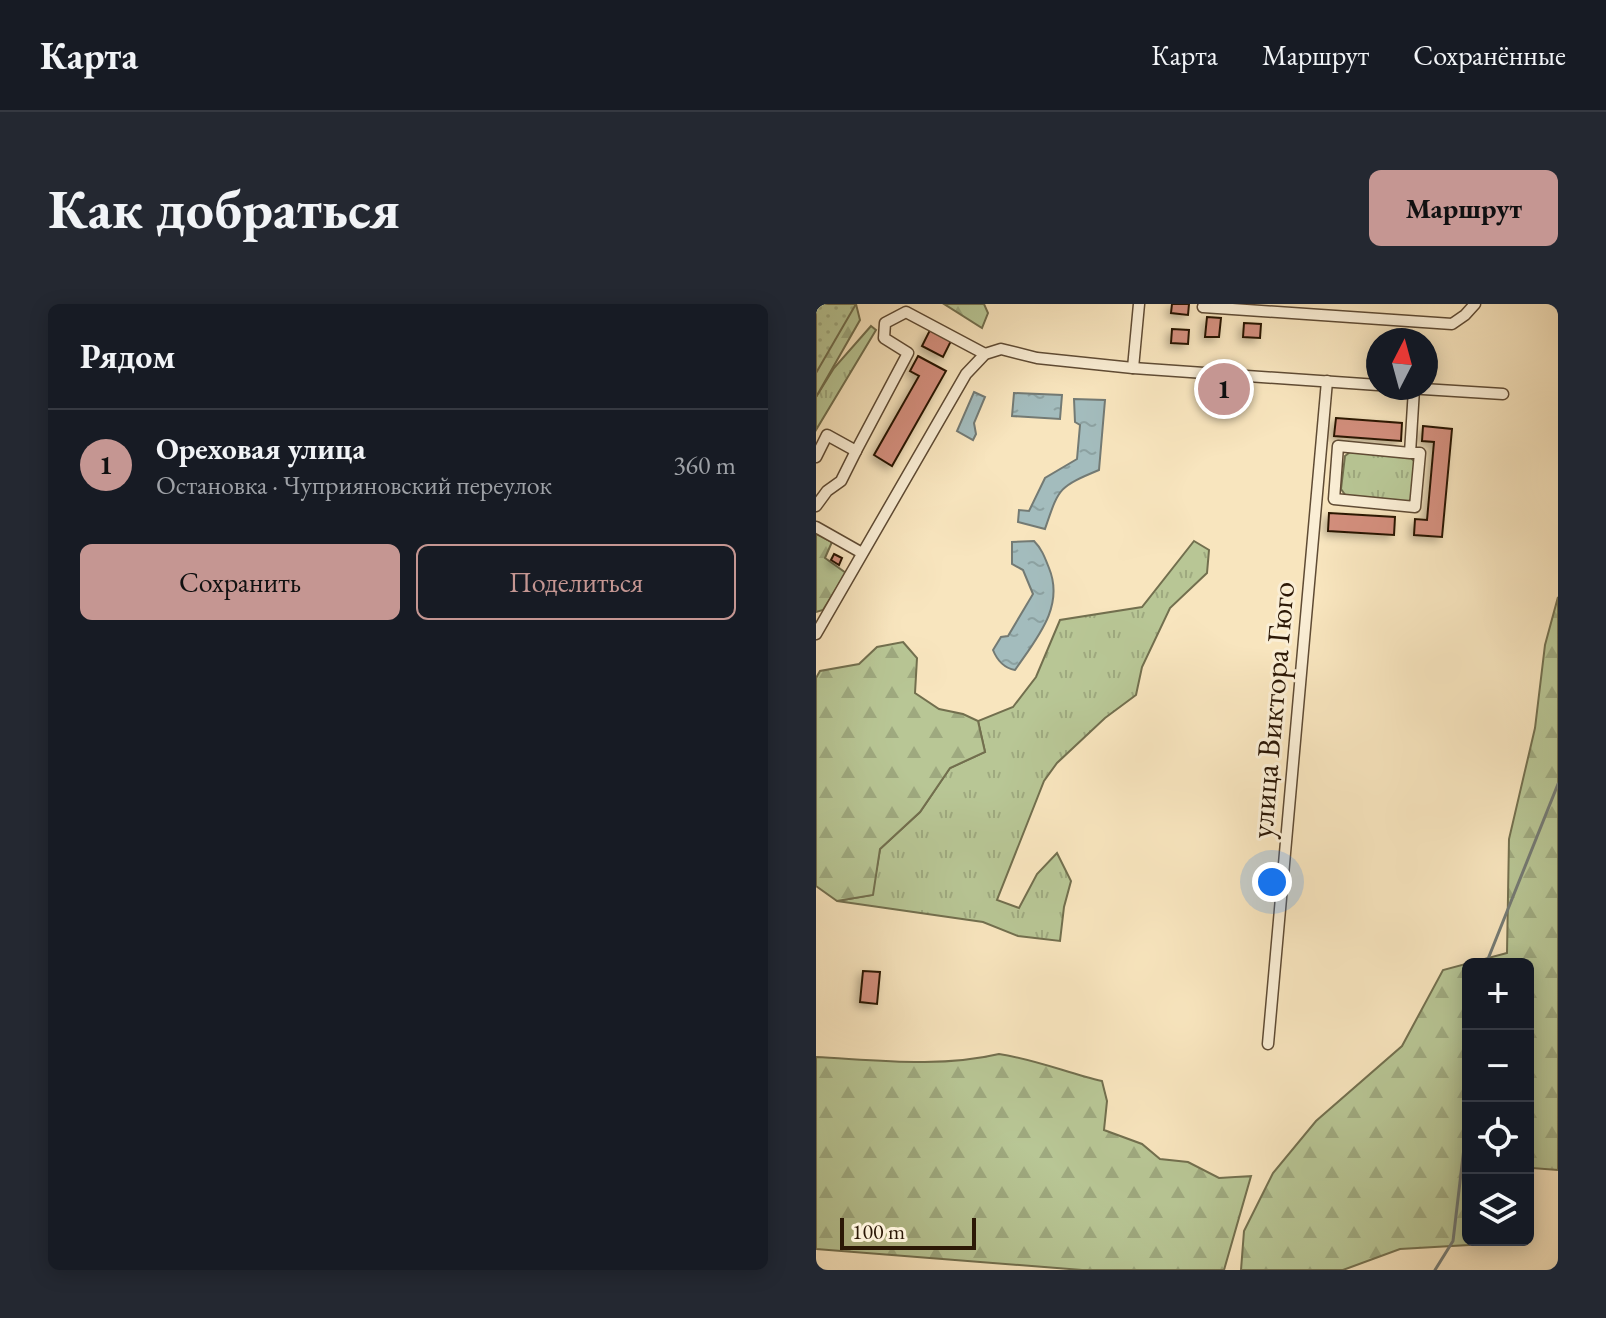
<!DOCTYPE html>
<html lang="ru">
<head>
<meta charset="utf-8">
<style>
	body { margin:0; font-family:"EB Garamond",serif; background:#242831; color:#f1f3f6 }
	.controls { position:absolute; right:24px; bottom:24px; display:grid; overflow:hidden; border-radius:12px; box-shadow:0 4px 20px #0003 }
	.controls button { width:72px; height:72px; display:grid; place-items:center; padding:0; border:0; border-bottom:2px solid #363941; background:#171b24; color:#f1f3f6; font:40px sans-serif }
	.compass { position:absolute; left:550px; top:24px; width:72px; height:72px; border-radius:50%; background:#171b24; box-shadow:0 4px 20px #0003; rotate:6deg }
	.scale { position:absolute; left:24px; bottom:20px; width:136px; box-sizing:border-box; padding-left:8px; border:4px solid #2c1806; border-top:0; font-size:22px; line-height:28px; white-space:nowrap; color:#2c1806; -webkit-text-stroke:6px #faeed5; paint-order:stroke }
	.you { position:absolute; left:456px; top:578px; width:28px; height:28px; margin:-20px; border:6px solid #fff; border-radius:50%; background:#1a73e8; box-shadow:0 0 0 12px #1a73e833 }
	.badge { display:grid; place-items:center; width:52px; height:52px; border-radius:50%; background:#c59692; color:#111; font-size:26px; font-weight:700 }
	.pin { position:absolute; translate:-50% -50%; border:4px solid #fff; box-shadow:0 2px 8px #0006 }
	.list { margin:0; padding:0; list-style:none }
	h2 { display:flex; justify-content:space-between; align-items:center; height:104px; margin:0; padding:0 32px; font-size:34px }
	h2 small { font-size:26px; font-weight:400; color:#9ea1a6 }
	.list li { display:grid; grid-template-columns:52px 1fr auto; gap:24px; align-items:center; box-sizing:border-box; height:112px; padding:0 32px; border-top:2px solid #363941 }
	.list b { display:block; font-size:30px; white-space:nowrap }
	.list p { margin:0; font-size:26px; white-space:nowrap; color:#9ea1a6 }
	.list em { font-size:26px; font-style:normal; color:#9ea1a6 }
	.actions { display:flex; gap:16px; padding:24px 32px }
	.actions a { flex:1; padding:18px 0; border:2px solid #c59692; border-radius:12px; text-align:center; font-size:28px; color:#c59692 }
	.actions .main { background:#c59692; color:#111 }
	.icon { flex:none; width:44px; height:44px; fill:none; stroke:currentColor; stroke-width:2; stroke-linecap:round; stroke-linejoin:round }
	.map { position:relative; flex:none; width:742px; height:966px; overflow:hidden; border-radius:12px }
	header { display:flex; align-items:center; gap:48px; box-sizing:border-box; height:112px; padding:0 40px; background:#171b24; border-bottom:2px solid #363941 }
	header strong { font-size:38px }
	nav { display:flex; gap:44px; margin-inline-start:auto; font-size:28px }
	.intro { display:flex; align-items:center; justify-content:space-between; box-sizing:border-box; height:192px; padding:0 48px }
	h1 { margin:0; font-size:56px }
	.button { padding:20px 36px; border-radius:12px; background:#c59692; color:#111; font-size:28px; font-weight:700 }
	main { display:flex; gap:48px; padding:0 48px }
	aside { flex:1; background:#171b24; border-radius:12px; box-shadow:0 4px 20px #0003 }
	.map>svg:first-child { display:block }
	.grass { fill:url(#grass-tufts); stroke:#726f4e; stroke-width:2 }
	.forest { fill:url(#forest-firs); stroke:#726f4e; stroke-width:2 }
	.garden { fill:url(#garden-dots); stroke:#726f4e; stroke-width:2 }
	.water { fill:url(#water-ripples); stroke:#737a74; stroke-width:2 }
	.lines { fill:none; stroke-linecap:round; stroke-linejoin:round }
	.stream { stroke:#737a74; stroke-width:3 }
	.building { fill:#d28e7c; stroke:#2c1806; stroke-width:2; filter:url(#shadow) }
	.minor-casing { stroke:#5f4b34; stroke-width:13 }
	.minor { stroke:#faeed5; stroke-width:10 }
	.labels { text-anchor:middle; stroke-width:6; stroke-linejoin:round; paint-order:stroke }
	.street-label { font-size:32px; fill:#2c1806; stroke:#faeed5 }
</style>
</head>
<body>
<header>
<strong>Карта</strong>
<nav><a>Карта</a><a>Маршрут</a><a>Сохранённые</a></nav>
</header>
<div class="intro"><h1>Как добраться</h1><a class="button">Маршрут</a></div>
<main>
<aside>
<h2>Рядом<small></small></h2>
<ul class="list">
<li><span class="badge">1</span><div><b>Ореховая улица</b><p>Остановка · Чуприяновский переулок</p></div><em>360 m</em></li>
</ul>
<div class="actions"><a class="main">Сохранить</a><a>Поделиться</a></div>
</aside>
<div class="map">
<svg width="742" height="966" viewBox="0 0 742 966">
	<defs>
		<pattern id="grass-tufts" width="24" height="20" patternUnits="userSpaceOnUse" patternTransform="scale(2)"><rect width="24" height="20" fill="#b8c695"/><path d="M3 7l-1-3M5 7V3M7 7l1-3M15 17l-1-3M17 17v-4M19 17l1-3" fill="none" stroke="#9ea97f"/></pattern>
		<pattern id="forest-firs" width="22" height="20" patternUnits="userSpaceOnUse" patternTransform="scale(2)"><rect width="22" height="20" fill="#b8c695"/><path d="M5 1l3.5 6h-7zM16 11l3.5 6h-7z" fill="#9ea97f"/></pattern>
		<pattern id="garden-dots" width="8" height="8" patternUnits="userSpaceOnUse" patternTransform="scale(2)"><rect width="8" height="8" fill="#b8c695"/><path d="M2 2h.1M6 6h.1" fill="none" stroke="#9ea97f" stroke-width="1.8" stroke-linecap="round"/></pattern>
		<pattern id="water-ripples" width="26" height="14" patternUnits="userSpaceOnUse" patternTransform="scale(2)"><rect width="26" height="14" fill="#a3bcbd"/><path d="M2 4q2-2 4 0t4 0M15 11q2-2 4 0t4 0" fill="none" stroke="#8ca1a1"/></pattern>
		<filter id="shadow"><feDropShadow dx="-4" dy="4" stdDeviation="4" flood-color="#0004"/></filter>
	</defs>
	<rect width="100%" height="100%" fill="#f8e5be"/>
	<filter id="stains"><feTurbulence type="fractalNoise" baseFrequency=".0025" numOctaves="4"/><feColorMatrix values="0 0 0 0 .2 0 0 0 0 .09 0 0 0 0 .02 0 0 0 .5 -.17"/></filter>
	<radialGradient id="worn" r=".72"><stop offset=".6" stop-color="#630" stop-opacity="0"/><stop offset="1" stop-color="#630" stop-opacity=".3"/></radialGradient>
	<g class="grass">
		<polygon points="55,22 60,26 0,126 0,93 18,64"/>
		<polygon points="534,148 595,154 599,158 596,195 591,198 530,192 525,185 529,152"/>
		<polygon points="378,237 393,246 391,269 354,304 326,363 320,391 289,414 241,459 228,477 181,596 203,604 221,570 241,549 255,577 248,603 244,637 202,632 167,618 21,597 56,591 64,545 104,508 134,464 169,448 162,417 197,403 220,373 244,316 326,303"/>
	</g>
	<g class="forest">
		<polygon points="0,0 40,0 44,16 0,93"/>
		<polygon points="128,0 168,0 172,9 166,24"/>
		<polygon points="0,230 16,238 9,254 30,269 7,306 0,308"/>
		<polygon points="742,293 742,866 716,864 712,867 712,660 652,660 652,936 660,936 653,941 584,945 527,966 425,966 428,927 457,869 500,817 586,742 627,666 691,649 693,535 719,424 729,341"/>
		<polygon points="87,338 101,354 99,389 123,405 147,410 162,417 169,448 134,464 104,508 64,545 57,591 21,597 0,582 0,374 4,367 43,360 61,343"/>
		<path d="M183,750C218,755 252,769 286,777L291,797L288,826L326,840L344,855L372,858L403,874L435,872L408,966H266L0,945V753C60,756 124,764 183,750Z"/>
	</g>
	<polygon class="garden" points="0,0 40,0 0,69"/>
	<g class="water">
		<polygon points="158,88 169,93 158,119 160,130 157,136 141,127"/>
		<polygon points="198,89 246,91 244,115 196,112"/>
		<path d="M258,95L289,96L283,166C242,183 243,184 229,225L202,218L203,206L213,207L229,174L261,155L264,121L259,118Z"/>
		<path d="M218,237C226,245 229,254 233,264C249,303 220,335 199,366C188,364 181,356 177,346L185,333L192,332L217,290L207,266L196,260V238Z"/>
	</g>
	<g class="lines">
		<g class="stream">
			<polyline points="670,660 742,480"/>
			<polyline points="619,966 637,937 652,810"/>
		</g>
	</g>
	<g class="building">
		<polygon points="356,0 373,0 372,11 355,9"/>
		<polygon points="391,13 405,14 403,33 389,33"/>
		<polygon points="428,19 445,20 444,34 427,33"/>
		<polygon points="356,25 373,26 372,40 355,39"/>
		<polygon points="114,26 135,37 127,53 106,42"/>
		<polygon points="102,52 130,67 76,162 58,151 103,72 94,67"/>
		<polygon points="520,114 586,119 585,137 518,132"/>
		<polygon points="607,122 636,125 626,233 598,231 599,215 611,216 618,138 606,137"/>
		<polygon points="513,209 579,213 578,231 512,227"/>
		<polygon points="18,250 26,254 23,261 15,256"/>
		<polygon points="47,667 64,668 61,700 44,698"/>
	</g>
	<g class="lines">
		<defs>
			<g id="minor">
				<polyline points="388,0 387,3 636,20 649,11 659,0"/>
				<polyline points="317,64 323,0"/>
				<polyline points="591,84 687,90"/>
				<polyline points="594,149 604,149 599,203 518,195 522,142 594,149 598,85"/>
				<polyline points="0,153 11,131 40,147 92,49 68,34 69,19 90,8 169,50"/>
				<polyline points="0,202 11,187 25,177 40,147"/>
				<polyline points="0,223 46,249"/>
				<polyline points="0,330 150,70 169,50 185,45 221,54 317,64 562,81"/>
				<polyline points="452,740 511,77"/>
			</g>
		</defs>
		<use href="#minor" class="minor-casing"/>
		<use href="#minor" class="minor"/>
	</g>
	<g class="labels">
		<g class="street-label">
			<text transform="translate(456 406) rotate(-85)" y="11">улица Виктора Гюго</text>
		</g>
	</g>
	<rect width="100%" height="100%" filter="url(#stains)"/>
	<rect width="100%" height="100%" fill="url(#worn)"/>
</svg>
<div class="controls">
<button>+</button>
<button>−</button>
<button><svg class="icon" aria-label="locate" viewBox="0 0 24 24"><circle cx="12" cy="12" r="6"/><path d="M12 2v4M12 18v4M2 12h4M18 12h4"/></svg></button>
<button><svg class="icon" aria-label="layers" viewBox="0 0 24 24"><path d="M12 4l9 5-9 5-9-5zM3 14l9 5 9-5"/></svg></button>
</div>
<svg class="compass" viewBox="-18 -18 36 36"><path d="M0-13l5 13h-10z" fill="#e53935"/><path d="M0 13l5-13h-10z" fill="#9ea1a6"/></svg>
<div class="scale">100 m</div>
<div class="you"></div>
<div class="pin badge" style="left:408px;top:85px">1</div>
</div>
</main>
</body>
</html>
